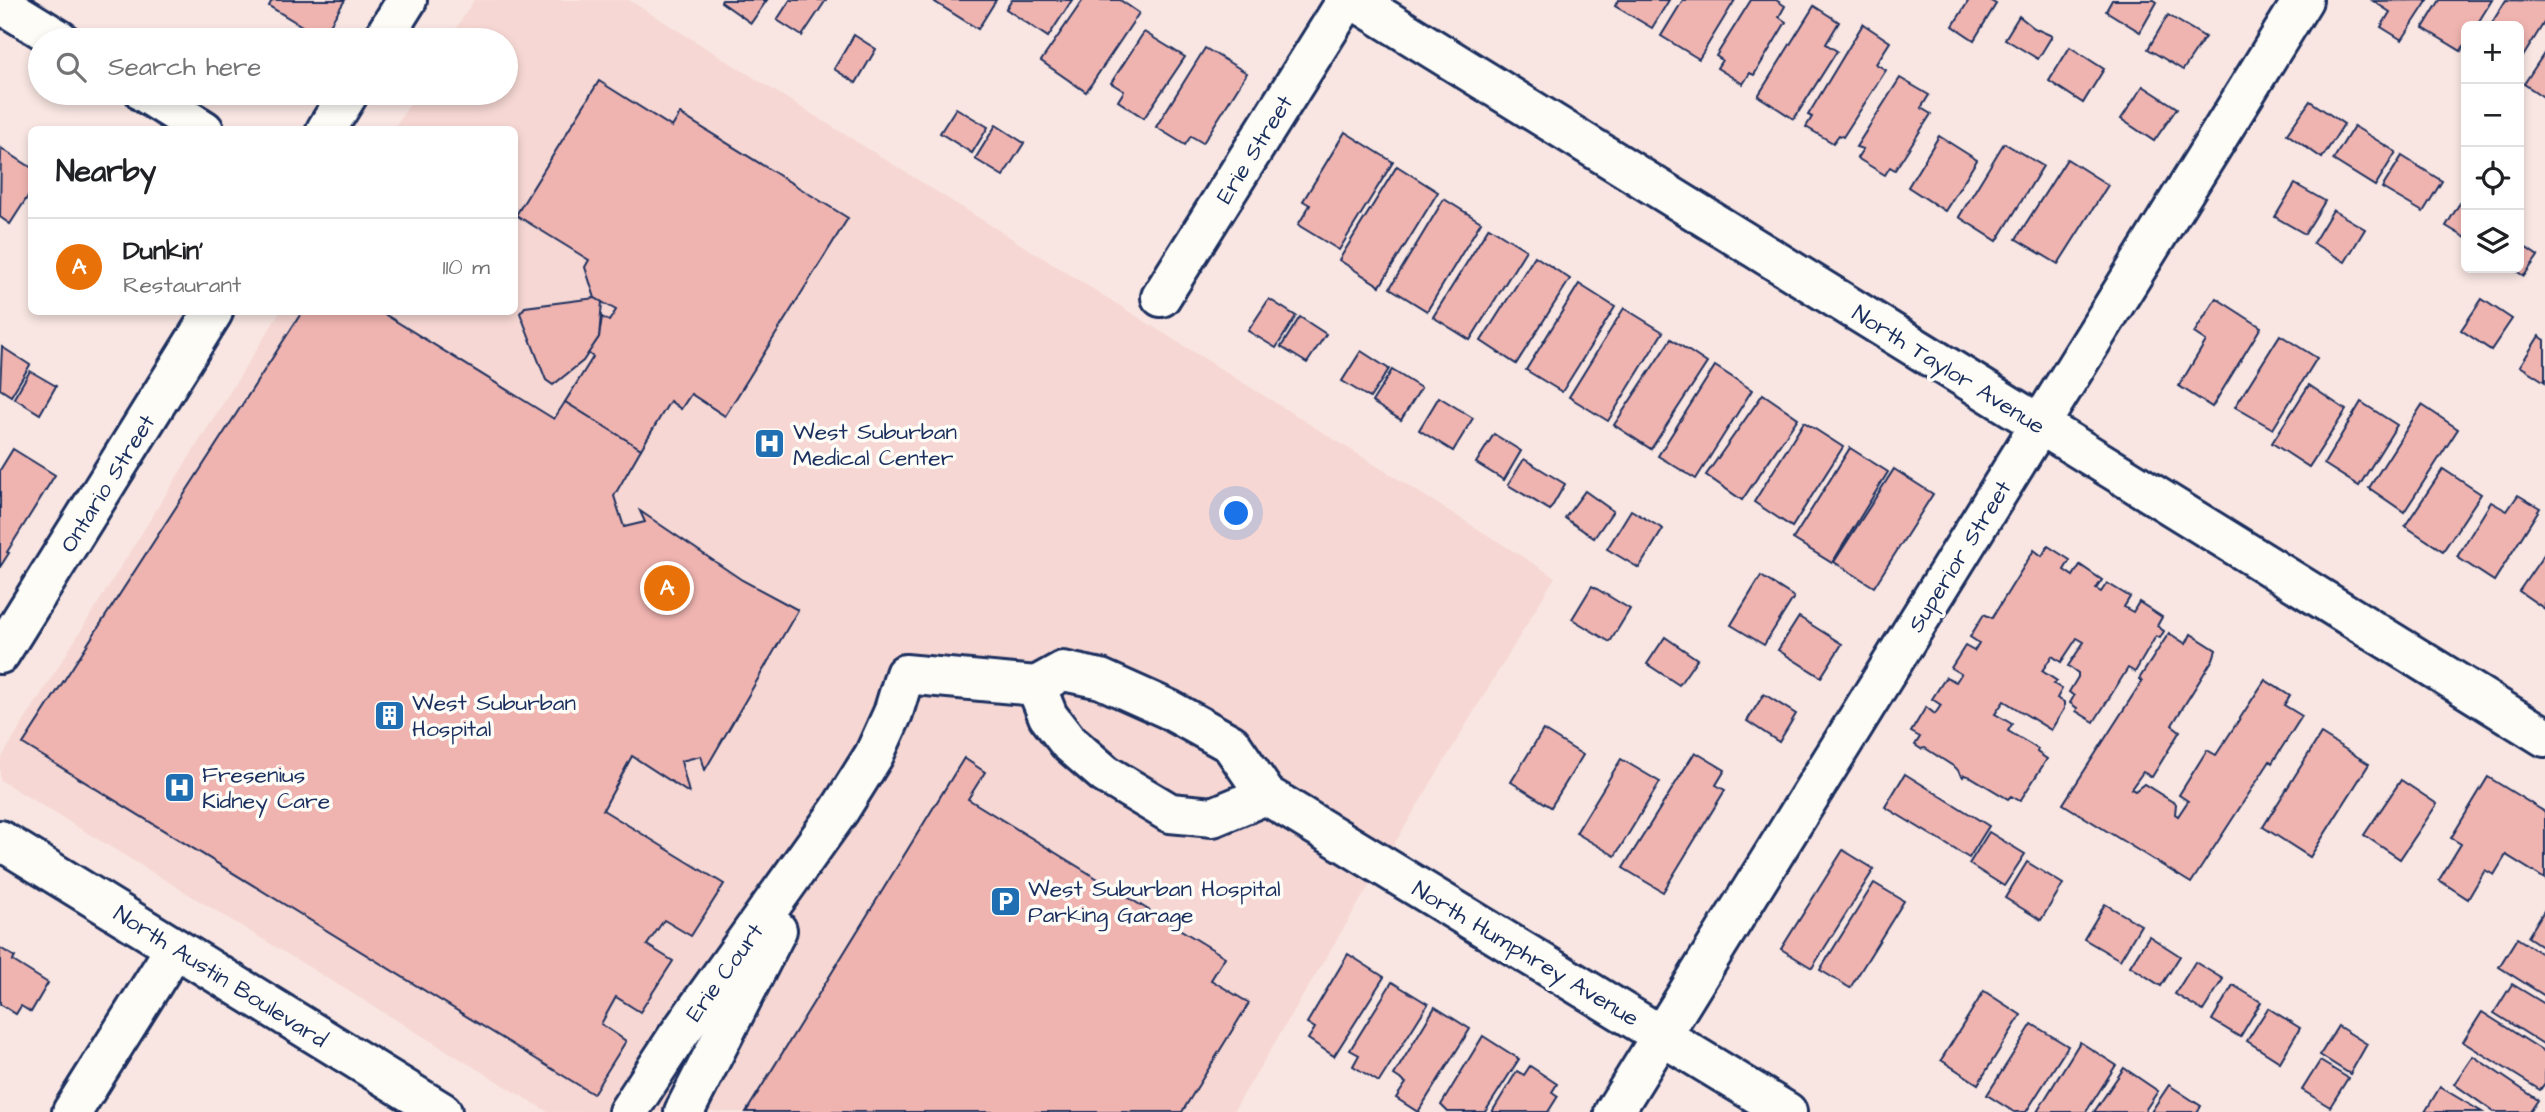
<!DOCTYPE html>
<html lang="en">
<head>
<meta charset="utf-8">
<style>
	body { margin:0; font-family:"Architects Daughter",sans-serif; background:#f6f6f6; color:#202124 }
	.controls { position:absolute; right:21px; top:21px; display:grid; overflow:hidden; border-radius:10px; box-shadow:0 4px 10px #0003 }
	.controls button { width:63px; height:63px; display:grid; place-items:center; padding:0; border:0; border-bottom:2px solid #e0e0e0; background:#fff; color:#202124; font:35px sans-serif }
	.you { position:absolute; left:1237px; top:514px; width:24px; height:24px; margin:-18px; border:5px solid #fff; border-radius:50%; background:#1a73e8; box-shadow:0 0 0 10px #1a73e833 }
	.badge { display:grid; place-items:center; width:46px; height:46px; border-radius:50%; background:#db2777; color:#fff; font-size:23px; font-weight:700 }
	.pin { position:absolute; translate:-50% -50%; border:4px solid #fff; box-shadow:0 2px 7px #0006 }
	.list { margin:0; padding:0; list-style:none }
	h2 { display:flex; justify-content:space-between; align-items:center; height:91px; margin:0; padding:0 28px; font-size:30px }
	h2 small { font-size:23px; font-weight:400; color:#757577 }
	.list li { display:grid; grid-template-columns:46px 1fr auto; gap:21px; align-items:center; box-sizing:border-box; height:98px; padding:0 28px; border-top:2px solid #e0e0e0 }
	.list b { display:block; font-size:26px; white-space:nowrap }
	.list p { margin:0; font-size:23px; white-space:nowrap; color:#757577 }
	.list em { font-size:23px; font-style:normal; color:#757577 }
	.icon { flex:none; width:38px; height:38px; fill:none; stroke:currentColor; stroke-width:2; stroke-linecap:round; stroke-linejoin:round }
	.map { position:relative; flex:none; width:2545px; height:1112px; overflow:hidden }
	.search { position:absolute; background:#fff; box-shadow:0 4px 10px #0003; left:28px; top:28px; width:490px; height:77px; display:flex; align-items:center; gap:18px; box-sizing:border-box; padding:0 24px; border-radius:38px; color:#757577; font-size:26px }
	.panel { position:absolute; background:#fff; box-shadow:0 4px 10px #0003; left:28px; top:126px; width:490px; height:189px; border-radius:10px }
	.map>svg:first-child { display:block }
	.built { fill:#f6d7d3 }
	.building { fill:#f0b4b0; stroke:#1b2f5e; stroke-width:2 }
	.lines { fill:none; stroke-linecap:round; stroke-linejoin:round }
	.street-casing { stroke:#1b2f5e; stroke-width:44 }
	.secondary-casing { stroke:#1b2f5e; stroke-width:44 }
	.street { stroke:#fdfcf7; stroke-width:38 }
	.secondary { stroke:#fdfcf7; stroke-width:38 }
	.labels { text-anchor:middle; stroke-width:7; stroke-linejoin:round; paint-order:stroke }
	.street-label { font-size:23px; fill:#1b2f5e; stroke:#fdfcf7 }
	.poi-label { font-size:23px; fill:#1b2f5e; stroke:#fdfcf7; text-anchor:start }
</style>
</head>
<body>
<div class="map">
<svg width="2545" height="1112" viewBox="0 0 2545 1112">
	<rect width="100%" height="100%" fill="#f9e6e2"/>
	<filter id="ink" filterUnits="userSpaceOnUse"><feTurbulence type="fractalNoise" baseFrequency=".0143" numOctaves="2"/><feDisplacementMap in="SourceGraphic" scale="14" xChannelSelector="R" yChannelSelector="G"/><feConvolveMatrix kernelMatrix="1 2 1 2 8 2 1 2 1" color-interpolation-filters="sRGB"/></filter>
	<g filter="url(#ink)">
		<polygon class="built" points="474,0 629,0 1555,577 1233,1112 548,1112 0,780 0,760 280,312 514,312 514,130 394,129 417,93 506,93 506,40 449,40"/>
		<g class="building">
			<polygon points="272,0 345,0 322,38 269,6"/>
			<polygon points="722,0 767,0 751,23 721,2"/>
			<polygon points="790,0 826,0 802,36 777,20"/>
			<polygon points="937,0 996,0 978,29 935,2"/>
			<polygon points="1012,0 1072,0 1048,37 1006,9"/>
			<polygon points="1083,0 1120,0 1139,13 1086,92 1041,61"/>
			<polygon points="1618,0 1669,0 1652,28 1615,6"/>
			<polygon points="1683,0 1735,0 1699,59 1661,36"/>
			<polygon points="1751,0 1776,0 1785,6 1779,17 1786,22 1754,75 1750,73 1743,84 1717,68 1722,60 1716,56"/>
			<polygon points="1969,0 1989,0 1996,4 1974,40 1953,26"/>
			<polygon points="2112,0 2154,0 2157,2 2140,32 2106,11"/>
			<polygon points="2428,0 2402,40 2381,27 2390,12 2373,1"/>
			<polygon points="2440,0 2492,0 2476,26 2466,26 2466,42 2461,51 2423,28"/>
			<polygon points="2506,0 2545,1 2545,21 2519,63 2519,26 2490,26"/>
			<polygon points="1814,6 1839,22 1826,44 1837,51 1794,119 1758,96"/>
			<polygon points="2168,15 2205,37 2183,70 2148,49"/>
			<polygon points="2019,16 2034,28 2052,36 2038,59 2005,39"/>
			<polygon points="1863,24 1890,42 1876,64 1886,70 1843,137 1839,135 1833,143 1806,127 1812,117 1808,115"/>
			<polygon points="1144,32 1185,57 1144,118 1118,101 1124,91 1111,83"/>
			<polygon points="854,35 876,49 856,83 834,69"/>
			<polygon points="2070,47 2104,69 2083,103 2049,81"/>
			<polygon points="1205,48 1247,73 1203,143 1191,136 1185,145 1156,127"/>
			<polygon points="2545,52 2545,98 2524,84"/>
			<polygon points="1900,78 1929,95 1921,108 1931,114 1895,170 1890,167 1885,175 1857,158 1863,149 1856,147"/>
			<polygon points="599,81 672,127 680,114 848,218 725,416 691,394 681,409 670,401 641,449 565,402 593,357 588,353 599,337 602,317 609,321 616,310 595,298 585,267 589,260 516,215"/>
			<polygon points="2143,86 2177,108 2154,141 2121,119"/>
			<polygon points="2310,101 2344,124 2322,158 2287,134"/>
			<polygon points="956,108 988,127 972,153 940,133"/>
			<polygon points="996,125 1024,143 1003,176 975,159"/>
			<polygon points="2354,126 2396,152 2375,186 2333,160"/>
			<polygon points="1345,132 1393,162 1339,250 1298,225 1310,205 1303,201"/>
			<polygon points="1939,136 1977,160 1945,211 1908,187"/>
			<polygon points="2004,143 2043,166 1997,241 1959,217"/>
			<polygon points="1,148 32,168 32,190 10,224 0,217"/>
			<polygon points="2402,156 2442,181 2423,212 2382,188"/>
			<polygon points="2067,159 2108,185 2058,264 2016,239"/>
			<polygon points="1397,166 1438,192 1380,286 1339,260"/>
			<polygon points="2295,184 2325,201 2305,234 2275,217"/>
			<polygon points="2466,193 2466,238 2446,226"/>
			<polygon points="1444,199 1481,222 1427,311 1390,288"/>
			<polygon points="2333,210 2365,229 2345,262 2313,243"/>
			<polygon points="1489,227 1526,250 1470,340 1433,317"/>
			<polygon points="2519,243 2538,256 2524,276 2511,268 2519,268"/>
			<polygon points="1535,256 1570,279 1516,364 1481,341"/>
			<polygon points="1579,284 1615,307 1562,392 1526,370"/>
			<polygon points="595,298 602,302 599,337 583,361 553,385 546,380 520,313 525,307"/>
			<polygon points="2216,298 2261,327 2212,407 2179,386 2206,341 2194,333"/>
			<polygon points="1269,299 1296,316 1276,348 1248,331"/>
			<polygon points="2482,299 2512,319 2491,350 2461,330"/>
			<polygon points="1624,308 1663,332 1608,421 1569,397"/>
			<polygon points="302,312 381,312 554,419 565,402 641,449 614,496 624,527 645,522 640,511 742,580 798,610 705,770 701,756 681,761 689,793 632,756 603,810 724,884 691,936 664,920 647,945 673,961 640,1012 616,997 601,1024 626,1041 593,1094 23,744"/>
			<polygon points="1300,317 1326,334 1307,363 1281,347"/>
			<polygon points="2280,335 2317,358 2273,429 2235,407"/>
			<polygon points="2539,336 2545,340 2545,382 2520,366"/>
			<polygon points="1671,339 1707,363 1651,449 1614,425"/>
			<polygon points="2,347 30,365 11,396 0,389"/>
			<polygon points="1361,351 1389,369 1370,398 1342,381"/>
			<polygon points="1715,366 1752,390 1696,479 1658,456"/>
			<polygon points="1392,370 1421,388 1401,420 1372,402"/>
			<polygon points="30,371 56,386 40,414 14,398"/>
			<polygon points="2309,385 2346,410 2309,467 2272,443"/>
			<polygon points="1763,394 1798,418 1742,500 1706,475"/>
			<polygon points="1439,397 1473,418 1453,451 1419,430"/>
			<polygon points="2361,402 2397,425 2359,486 2324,464"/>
			<polygon points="2422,405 2458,429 2404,512 2369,488"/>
			<polygon points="1804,422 1843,447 1792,527 1754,502"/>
			<polygon points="1494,434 1521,451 1504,480 1476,463"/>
			<polygon points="1850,448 1888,472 1832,563 1793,539"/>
			<polygon points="13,449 55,475 7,552 9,553 0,567 0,470"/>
			<polygon points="1524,459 1565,484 1550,510 1508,485"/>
			<polygon points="1894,469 1933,494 1874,587 1834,562"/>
			<polygon points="2443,469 2481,494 2443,551 2405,526"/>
			<polygon points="1585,491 1613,511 1594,538 1565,518"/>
			<polygon points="2518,495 2540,508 2494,581 2457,557 2491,502 2507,511"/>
			<polygon points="1631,510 1663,529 1639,568 1607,549"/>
			<polygon points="2048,546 2070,560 2064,570 2073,576 2080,565 2102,580 2096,589 2101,592 2107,583 2130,597 2124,607 2133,612 2139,602 2162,617 2157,626 2164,631 2160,638 2156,636 2135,672 2128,668 2094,722 2076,711 2077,708 2070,703 2074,696 2069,692 2078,677 2078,673 2068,666 2084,642 2077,638 2061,662 2052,656 2042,671 2057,681 2054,684 2062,689 2057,698 2064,702 2064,709 2051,730 2004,701 1995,714 2012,724 2008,731 2038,749 2037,752 2047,759 2020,801 2011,796 2008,799 1971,777 1964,775 1963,777 1956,768 1925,748 1921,749 1915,745 1920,737 1911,732 1926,707 1935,714 1941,705 1932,699 1946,677 1956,682 1961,674 1951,668 1965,646 1974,651 1979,643 1970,637 1984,614 1992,618 2034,550 2042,556"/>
			<polygon points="2545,553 2545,609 2519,591"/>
			<polygon points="1761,576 1794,597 1764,645 1731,625"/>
			<polygon points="1592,586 1630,609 1610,642 1572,619"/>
			<polygon points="1799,617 1842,644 1821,677 1778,650"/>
			<polygon points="2169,633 2186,644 2191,634 2216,650 2213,659 2172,725 2180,731 2152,777 2143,772 2131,789 2135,791 2144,784 2176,804 2175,814 2178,816 2188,801 2179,795 2207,750 2216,755 2265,680 2290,696 2284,705 2302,716 2272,763 2270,761 2191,883 2063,804 2142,681 2139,679"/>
			<polygon points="1665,637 1697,659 1679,685 1647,664"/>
			<polygon points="1764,694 1796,714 1779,742 1747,721"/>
			<polygon points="1543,730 1583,755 1551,807 1511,782"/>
			<polygon points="2321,734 2369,764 2310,857 2263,827"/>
			<polygon points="1695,752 1725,770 1716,785 1725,790 1663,892 1623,868"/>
			<polygon points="964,758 985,772 968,799 1225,957 1211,980 1249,1003 1182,1112 746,1112"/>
			<polygon points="1621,759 1660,782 1615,856 1576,833"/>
			<polygon points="1905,774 1989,826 1969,858 1885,807"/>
			<polygon points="2488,777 2545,812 2545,879 2506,855 2494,875 2485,870 2468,899 2439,880 2461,844 2451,838"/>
			<polygon points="2401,780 2437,804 2400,859 2364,835"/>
			<polygon points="1989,832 2025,854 2004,886 1969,864"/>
			<polygon points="1843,850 1874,869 1812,968 1781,949"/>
			<polygon points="2027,862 2063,884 2041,920 2005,898"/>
			<polygon points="1874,883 1904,901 1850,988 1820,970"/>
			<polygon points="2105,904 2141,925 2120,960 2084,939"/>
			<polygon points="2545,909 2545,948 2528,937"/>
			<polygon points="2149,936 2180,956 2161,986 2130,966"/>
			<polygon points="2517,938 2545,956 2545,996 2499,967"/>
			<polygon points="0,948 15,957 13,961 48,983 31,1012 21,1006 16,1014 0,1004"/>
			<polygon points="1348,954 1384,977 1334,1056 1308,1039 1315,1028 1307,1023"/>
			<polygon points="2195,962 2223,979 2203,1011 2175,994"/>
			<polygon points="1392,982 1428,1004 1379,1082 1353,1066 1359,1055 1350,1050"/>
			<polygon points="2512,984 2545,1004 2545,1045 2494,1013"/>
			<polygon points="2233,985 2261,1002 2240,1037 2212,1020"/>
			<polygon points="1984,991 2021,1015 1978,1084 1941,1060"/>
			<polygon points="1435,1007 1470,1029 1418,1112 1396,1098 1406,1083 1394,1075"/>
			<polygon points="2268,1008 2300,1028 2280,1062 2247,1041"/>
			<polygon points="2482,1012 2545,1052 2545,1083 2540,1090 2463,1042"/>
			<polygon points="2032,1024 2068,1046 2026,1112 2014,1112 1987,1095"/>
			<polygon points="2338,1026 2367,1044 2350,1074 2320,1055"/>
			<polygon points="1483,1036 1519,1059 1485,1112 1448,1112 1441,1105"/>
			<polygon points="2080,1042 2116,1065 2086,1112 2037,1112"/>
			<polygon points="2473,1056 2538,1100 2530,1112 2494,1112 2454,1084"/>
			<polygon points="2320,1061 2348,1078 2330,1107 2302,1090"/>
			<polygon points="1530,1066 1557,1084 1552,1092 1558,1096 1548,1112 1492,1112 1517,1071 1524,1075"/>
			<polygon points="2124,1068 2158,1091 2144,1112 2094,1112"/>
			<polygon points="2169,1085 2201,1106 2197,1112 2151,1112"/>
			<polygon points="2440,1087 2482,1112 2425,1112"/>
		</g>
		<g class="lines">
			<defs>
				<g id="street">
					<polyline points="1354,0 2545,737"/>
					<polyline points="0,3 60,40"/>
					<polyline points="382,40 407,0"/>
					<polyline points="145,93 204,130"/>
					<polyline points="326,130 349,93"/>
					<polyline points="1161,297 1347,0"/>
					<polyline points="0,654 213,312"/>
					<polyline points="1266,795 1213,817 1170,813 1105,774 1068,742 1048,716 1036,686 1063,671 1101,679 1168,709 1231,744 1266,795 1787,1112"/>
					<polyline points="72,1112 175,948"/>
					<polyline points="628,1112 677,1037 839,811 874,755 893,713 905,674 1036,686"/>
					<polyline points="684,1112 777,930"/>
					<polyline points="1614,1112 2303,0"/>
				</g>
				<polyline id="secondary" points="0,840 442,1112"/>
			</defs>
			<use href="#street" class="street-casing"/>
			<use href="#secondary" class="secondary-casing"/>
			<use href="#street" class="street"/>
			<use href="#secondary" class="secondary"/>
		</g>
	</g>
	<defs>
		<symbol id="hospital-square" viewBox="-11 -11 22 22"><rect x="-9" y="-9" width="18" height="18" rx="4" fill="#1f6fb2" stroke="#fdfcf7"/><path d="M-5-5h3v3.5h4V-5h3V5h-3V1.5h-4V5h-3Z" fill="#fff"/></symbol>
		<symbol id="building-square" viewBox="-11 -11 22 22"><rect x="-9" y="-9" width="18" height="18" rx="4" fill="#1f6fb2" stroke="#fdfcf7"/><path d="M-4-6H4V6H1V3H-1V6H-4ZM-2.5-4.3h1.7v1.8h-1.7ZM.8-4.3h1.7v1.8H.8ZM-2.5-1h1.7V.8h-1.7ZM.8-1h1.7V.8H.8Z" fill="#fff"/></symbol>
		<symbol id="parking-square" viewBox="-11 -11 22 22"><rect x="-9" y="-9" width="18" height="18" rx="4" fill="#1f6fb2" stroke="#fdfcf7"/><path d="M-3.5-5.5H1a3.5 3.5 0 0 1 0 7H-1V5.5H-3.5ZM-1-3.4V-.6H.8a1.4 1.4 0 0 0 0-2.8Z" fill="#fff"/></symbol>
	</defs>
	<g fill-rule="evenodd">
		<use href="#hospital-square" x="752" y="426" width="35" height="35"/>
		<use href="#building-square" x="372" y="698" width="35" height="35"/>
		<use href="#hospital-square" x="162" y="770" width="35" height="35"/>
		<use href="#parking-square" x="988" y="884" width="35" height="35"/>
	</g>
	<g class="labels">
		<g class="street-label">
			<text transform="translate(1254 149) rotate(-58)" y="8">Erie Street</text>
			<text transform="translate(1949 369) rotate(32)" y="8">North Taylor Avenue</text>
			<text transform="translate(107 483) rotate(-58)" y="8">Ontario Street</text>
			<text transform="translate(1959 556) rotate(-58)" y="8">Superior Street</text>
			<text transform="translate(1526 953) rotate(31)" y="8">North Humphrey Avenue</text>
			<text transform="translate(724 972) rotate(-54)" y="8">Erie Court</text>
			<text transform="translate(221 976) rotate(32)" y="8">North Austin Boulevard</text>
		</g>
		<g class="poi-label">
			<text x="793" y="439">West Suburban<tspan x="793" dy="26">Medical Center</tspan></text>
			<text x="412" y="710">West Suburban<tspan x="412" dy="26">Hospital</tspan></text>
			<text x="202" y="782">Fresenius<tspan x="202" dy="26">Kidney Care</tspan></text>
			<text x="1028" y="896">West Suburban Hospital<tspan x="1028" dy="26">Parking Garage</tspan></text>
		</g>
	</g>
</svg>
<div class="controls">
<button>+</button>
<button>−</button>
<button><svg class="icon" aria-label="locate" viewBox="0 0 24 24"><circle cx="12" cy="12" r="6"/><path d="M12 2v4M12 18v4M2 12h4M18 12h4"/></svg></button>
<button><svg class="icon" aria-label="layers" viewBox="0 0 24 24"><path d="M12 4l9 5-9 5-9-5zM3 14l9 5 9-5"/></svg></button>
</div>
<div class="you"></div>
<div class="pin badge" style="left:667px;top:588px;background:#e8710a">A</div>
<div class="search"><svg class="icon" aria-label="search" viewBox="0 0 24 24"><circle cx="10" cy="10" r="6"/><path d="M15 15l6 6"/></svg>Search here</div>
<section class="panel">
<h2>Nearby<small></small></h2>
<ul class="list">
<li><span class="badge" style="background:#e8710a">A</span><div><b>Dunkin'</b><p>Restaurant</p></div><em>110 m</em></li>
</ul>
</section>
</div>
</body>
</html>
